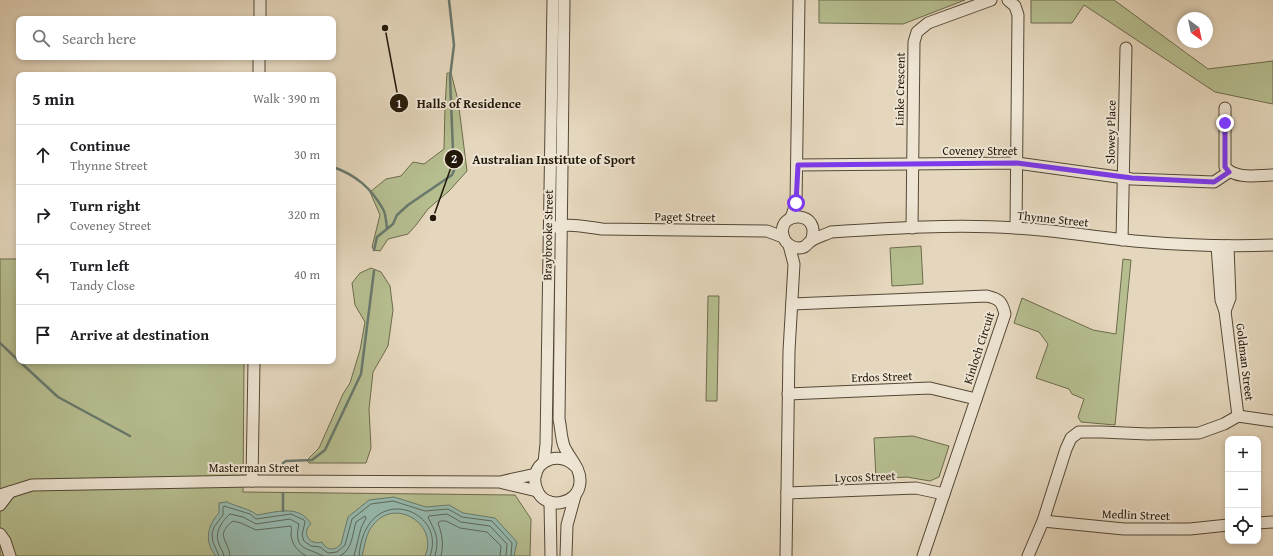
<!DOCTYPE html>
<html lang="en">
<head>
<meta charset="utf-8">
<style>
	body { margin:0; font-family:"Gentium Book Plus",serif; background:#f6f6f6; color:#202124 }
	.controls { position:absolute; right:12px; bottom:12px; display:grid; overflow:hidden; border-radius:8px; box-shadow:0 2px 6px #0003 }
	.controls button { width:36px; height:36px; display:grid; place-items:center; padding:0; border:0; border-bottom:1px solid #e0e0e0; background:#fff; color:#202124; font:20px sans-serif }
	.compass { position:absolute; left:1177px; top:12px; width:36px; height:36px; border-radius:50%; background:#fff; box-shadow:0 2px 6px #0003; rotate:147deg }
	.stop { position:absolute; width:12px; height:12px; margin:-9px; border:3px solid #7c3aed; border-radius:50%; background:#fff }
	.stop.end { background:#7c3aed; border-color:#fff; box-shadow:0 1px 4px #0008 }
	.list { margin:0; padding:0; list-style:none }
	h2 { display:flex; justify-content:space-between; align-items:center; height:52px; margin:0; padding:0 16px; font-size:17px }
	h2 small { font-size:13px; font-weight:400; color:#757577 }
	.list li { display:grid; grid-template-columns:26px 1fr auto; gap:12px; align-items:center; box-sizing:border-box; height:60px; padding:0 16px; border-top:1px solid #e0e0e0 }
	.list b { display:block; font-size:15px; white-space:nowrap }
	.list p { margin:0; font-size:13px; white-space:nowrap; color:#757577 }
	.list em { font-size:13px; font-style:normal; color:#757577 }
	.icon { flex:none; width:22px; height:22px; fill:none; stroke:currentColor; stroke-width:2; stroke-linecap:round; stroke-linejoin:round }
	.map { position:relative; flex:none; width:1273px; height:556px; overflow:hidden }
	.search { position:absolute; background:#fff; box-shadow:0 2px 6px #0003; left:16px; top:16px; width:320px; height:44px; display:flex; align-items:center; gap:10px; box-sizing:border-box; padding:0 14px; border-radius:8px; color:#757577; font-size:15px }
	.panel { position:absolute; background:#fff; box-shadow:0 2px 6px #0003; left:16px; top:72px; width:320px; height:292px; border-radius:8px }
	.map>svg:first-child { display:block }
	.green { fill:#b6be90; stroke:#6c6b4c }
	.water { fill:#96baaf; stroke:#68796d }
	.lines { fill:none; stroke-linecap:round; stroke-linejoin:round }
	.shore { stroke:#5c695c; stroke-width:1 }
	.stream { stroke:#68796d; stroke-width:2.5 }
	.minor-casing { stroke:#544836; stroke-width:13 }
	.minor { stroke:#eee5d4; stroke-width:11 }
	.route { stroke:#7c3aed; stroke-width:5 }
	.labels { text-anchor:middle; stroke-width:4; stroke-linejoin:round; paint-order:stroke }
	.street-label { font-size:12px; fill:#231809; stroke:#eee5d4 }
	.leader { fill:none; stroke:#231809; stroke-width:1.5 }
	.callout-dot { fill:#231809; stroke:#eee5d4; stroke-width:1.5 }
	.mark-label { font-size:12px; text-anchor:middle; font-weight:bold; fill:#fff }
	.callout-label { font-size:13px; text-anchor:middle; font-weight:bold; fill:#231809; stroke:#eee5d4; stroke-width:4; stroke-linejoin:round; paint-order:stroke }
</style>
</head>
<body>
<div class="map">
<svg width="1273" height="556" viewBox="0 0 1273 556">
	<rect width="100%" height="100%" fill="#e5d7bd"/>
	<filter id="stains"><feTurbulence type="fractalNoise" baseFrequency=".005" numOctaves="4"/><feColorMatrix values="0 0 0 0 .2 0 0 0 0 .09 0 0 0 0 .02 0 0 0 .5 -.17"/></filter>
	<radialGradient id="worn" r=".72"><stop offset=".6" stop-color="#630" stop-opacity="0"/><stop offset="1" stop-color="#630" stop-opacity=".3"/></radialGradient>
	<g class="green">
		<polygon points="819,0 965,0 903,24 819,23"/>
		<polygon points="1031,0 1114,0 1208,69 1273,61 1273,104 1215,92 1084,5 1072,23 1031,23"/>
		<polygon points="447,73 451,73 458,100 467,171 449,191 428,209 416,225 408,234 388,239 380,251 374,250 372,247 380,215 370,192 386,179 401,176 413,162 424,164 444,149 445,107"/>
		<polygon points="921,246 923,284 892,286 890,248"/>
		<polygon points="0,259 19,259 19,361 244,361 243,492 515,495 531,519 530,556 0,556"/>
		<polygon points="1123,259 1131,260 1115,425 1081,422 1078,417 1084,399 1072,394 1069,389 1036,378 1048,344 1039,332 1014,323 1022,298 1093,330 1116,334"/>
		<polygon points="371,268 381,272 390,286 393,310 388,346 373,372 369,409 371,448 366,463 309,463 307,460 319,448 343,394 350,383 360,350 365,322 355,305 352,283 360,273"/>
		<polygon points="708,296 719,296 717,401 706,401"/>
		<polygon points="913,436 949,446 939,477 930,481 907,477 876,479 874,438"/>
	</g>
	<path class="water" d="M394,497L426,507L449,505L463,513L495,518L517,542L514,556H425C439,525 396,497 374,524C366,532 365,545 362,556H216C204,542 207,526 219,513V503L227,502C237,507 248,508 257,515C277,512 299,504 311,524C301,532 309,546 322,542C327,551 335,551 341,544L348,517L369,500Z"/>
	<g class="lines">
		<g class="shore">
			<polyline points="219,556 213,542 212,534 214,527 223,515 223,508 224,506 250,514 256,519 291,514 304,520 305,522 302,535 304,541 311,546 320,547 328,553 337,552 345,545 352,519 371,504 393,501 425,511 448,509 462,517 492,521 512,543 511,556"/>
			<path d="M224,556C223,550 219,547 218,541C215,531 223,520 230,514L243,517L256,524L290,519L299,524C293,550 306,547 323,556"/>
			<path d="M230,556C229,540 214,536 233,521L241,523L256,530L291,526C292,529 291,532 291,535C292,545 298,551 306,556"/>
			<path d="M340,556C353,549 352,535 356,522L365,516L366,518L361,528L354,556"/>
			<path d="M359,556C365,480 448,508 430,556"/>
			<path d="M435,556C440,537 435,532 428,517L429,516L447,514L461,522L490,526L507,544L506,556"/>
			<path d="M441,556C444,544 442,534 438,523L440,521H446L460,528L487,532L501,546L500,556"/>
		</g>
		<g class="stream">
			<path d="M333,167C356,175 371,188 383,209C386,214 386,222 387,228"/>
			<polyline points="374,250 377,237 393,224 397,215 408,205 452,175 455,168 453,151 450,77 454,45 449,0"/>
			<polyline points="0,343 19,361"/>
			<polyline points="19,361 58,397 130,436"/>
			<polyline points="283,465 283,463 286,461 312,460 325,450 361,374 374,271"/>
			<polyline points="283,493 283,511"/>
		</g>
		<defs>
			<g id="minor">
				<path d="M564,0L559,419C561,428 561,438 564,446C569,458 581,468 580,482C579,505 545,511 537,490C526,464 558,447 576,467"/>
				<polyline points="1008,0 1015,6 1018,15 1016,228"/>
				<polyline points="260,19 260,0"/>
				<polyline points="259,75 259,57"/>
				<path d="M1225,108V167C1236,180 1258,175 1273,175"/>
				<polyline points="798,165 1017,163 1132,179 1214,182 1229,172"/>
				<polyline points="791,218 796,203 799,0"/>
				<path d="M555,227C570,223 587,227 602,229L767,231L783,237"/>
				<polyline points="912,228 914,42 917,32 928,23 991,0"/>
				<polyline points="1122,240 1126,48"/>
				<path d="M811,241C823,210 777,210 783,235C785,245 795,250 804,247C807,245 808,243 811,241C817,237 825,235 831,232C892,228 955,224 1016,228C1055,230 1094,237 1134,241C1180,245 1226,247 1273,245"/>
				<polyline points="1217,246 1221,300 1225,311 1238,416"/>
				<path d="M792,304L987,296C1000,299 1002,302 1005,314L923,556"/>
				<polyline points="1225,311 1230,298 1228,246"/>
				<polyline points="788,394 930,388 976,399"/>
				<polyline points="544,462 546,444 553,0"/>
				<polyline points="252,481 254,361"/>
				<polyline points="503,483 537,491"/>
				<polyline points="787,493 916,488 944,494"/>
				<polyline points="0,495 32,485 252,481 500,482 536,474"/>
				<polyline points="550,502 551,556"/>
				<polyline points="0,505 10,492"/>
				<polyline points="1043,521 1124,529 1190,529 1228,525"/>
				<polyline points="1258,523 1273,522"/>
				<polyline points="0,534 5,541 10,556"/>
				<polyline points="566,556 567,525 575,496"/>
				<polyline points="786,556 789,351 794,264 789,245"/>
				<polyline points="1028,556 1043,521 1066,449 1071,438 1079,432 1101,432 1148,434 1199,433 1224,424 1238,416 1273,421"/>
			</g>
		</defs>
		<use href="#minor" class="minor-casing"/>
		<use href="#minor" class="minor"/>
	</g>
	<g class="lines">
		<polyline class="route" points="796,203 798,165 1017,163 1132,178 1214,182 1229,172 1225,167 1225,123"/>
	</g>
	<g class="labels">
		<g class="street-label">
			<text transform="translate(900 89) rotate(-89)" y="4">Linke Crescent</text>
			<text transform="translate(1111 132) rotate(-89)" y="4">Slowey Place</text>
			<text x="980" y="155">Coveney Street</text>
			<text transform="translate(685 217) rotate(1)" y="4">Paget Street</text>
			<text transform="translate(1053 219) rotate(6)" y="4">Thynne Street</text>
			<text transform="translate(548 235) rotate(-89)" y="4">Braybrooke Street</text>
			<text transform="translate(979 348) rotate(-72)" y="4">Kinloch Circuit</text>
			<text transform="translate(1245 362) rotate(83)" y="4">Goldman Street</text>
			<text transform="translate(882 377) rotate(-2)" y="4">Erdos Street</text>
			<text x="254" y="472">Masterman Street</text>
			<text transform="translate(865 477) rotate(-2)" y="4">Lycos Street</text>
			<text transform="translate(1136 515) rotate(2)" y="4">Medlin Street</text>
		</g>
	</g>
	<path class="leader" d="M385 28L399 103M433 218L454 159"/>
	<g class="callout-dot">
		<circle cx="385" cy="28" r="4"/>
		<circle cx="433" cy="218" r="4"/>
		<circle cx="399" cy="103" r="10"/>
		<circle cx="454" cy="159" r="10"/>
	</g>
	<g class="mark-label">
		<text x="399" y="108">1</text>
		<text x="454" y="163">2</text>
	</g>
	<g class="callout-label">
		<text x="469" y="108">Halls of Residence</text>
		<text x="554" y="164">Australian Institute of Sport</text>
	</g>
	<rect width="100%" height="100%" filter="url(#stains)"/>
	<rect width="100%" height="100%" fill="url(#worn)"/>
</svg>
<div class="controls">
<button>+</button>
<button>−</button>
<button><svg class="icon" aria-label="locate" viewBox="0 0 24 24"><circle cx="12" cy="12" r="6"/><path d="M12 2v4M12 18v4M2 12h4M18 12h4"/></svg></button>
</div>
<svg class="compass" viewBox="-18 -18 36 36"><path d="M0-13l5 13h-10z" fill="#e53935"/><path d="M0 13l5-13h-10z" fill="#757577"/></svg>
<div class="stop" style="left:796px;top:203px"></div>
<div class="stop end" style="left:1225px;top:123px"></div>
<div class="search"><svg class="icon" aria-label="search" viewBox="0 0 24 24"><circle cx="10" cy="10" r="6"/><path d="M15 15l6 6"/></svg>Search here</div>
<section class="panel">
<h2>5 min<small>Walk · 390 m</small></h2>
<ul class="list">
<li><svg class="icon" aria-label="ahead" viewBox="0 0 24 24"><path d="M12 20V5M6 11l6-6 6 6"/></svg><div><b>Continue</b><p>Thynne Street</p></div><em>30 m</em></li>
<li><svg class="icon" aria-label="right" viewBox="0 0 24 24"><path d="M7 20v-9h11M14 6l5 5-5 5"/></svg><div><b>Turn right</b><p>Coveney Street</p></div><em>320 m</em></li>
<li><svg class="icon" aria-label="left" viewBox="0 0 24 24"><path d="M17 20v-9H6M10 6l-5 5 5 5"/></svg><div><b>Turn left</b><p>Tandy Close</p></div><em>40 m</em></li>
<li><svg class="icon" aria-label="arrive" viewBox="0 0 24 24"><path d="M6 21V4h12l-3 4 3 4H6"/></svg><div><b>Arrive at destination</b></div></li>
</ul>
</section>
</div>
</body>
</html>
